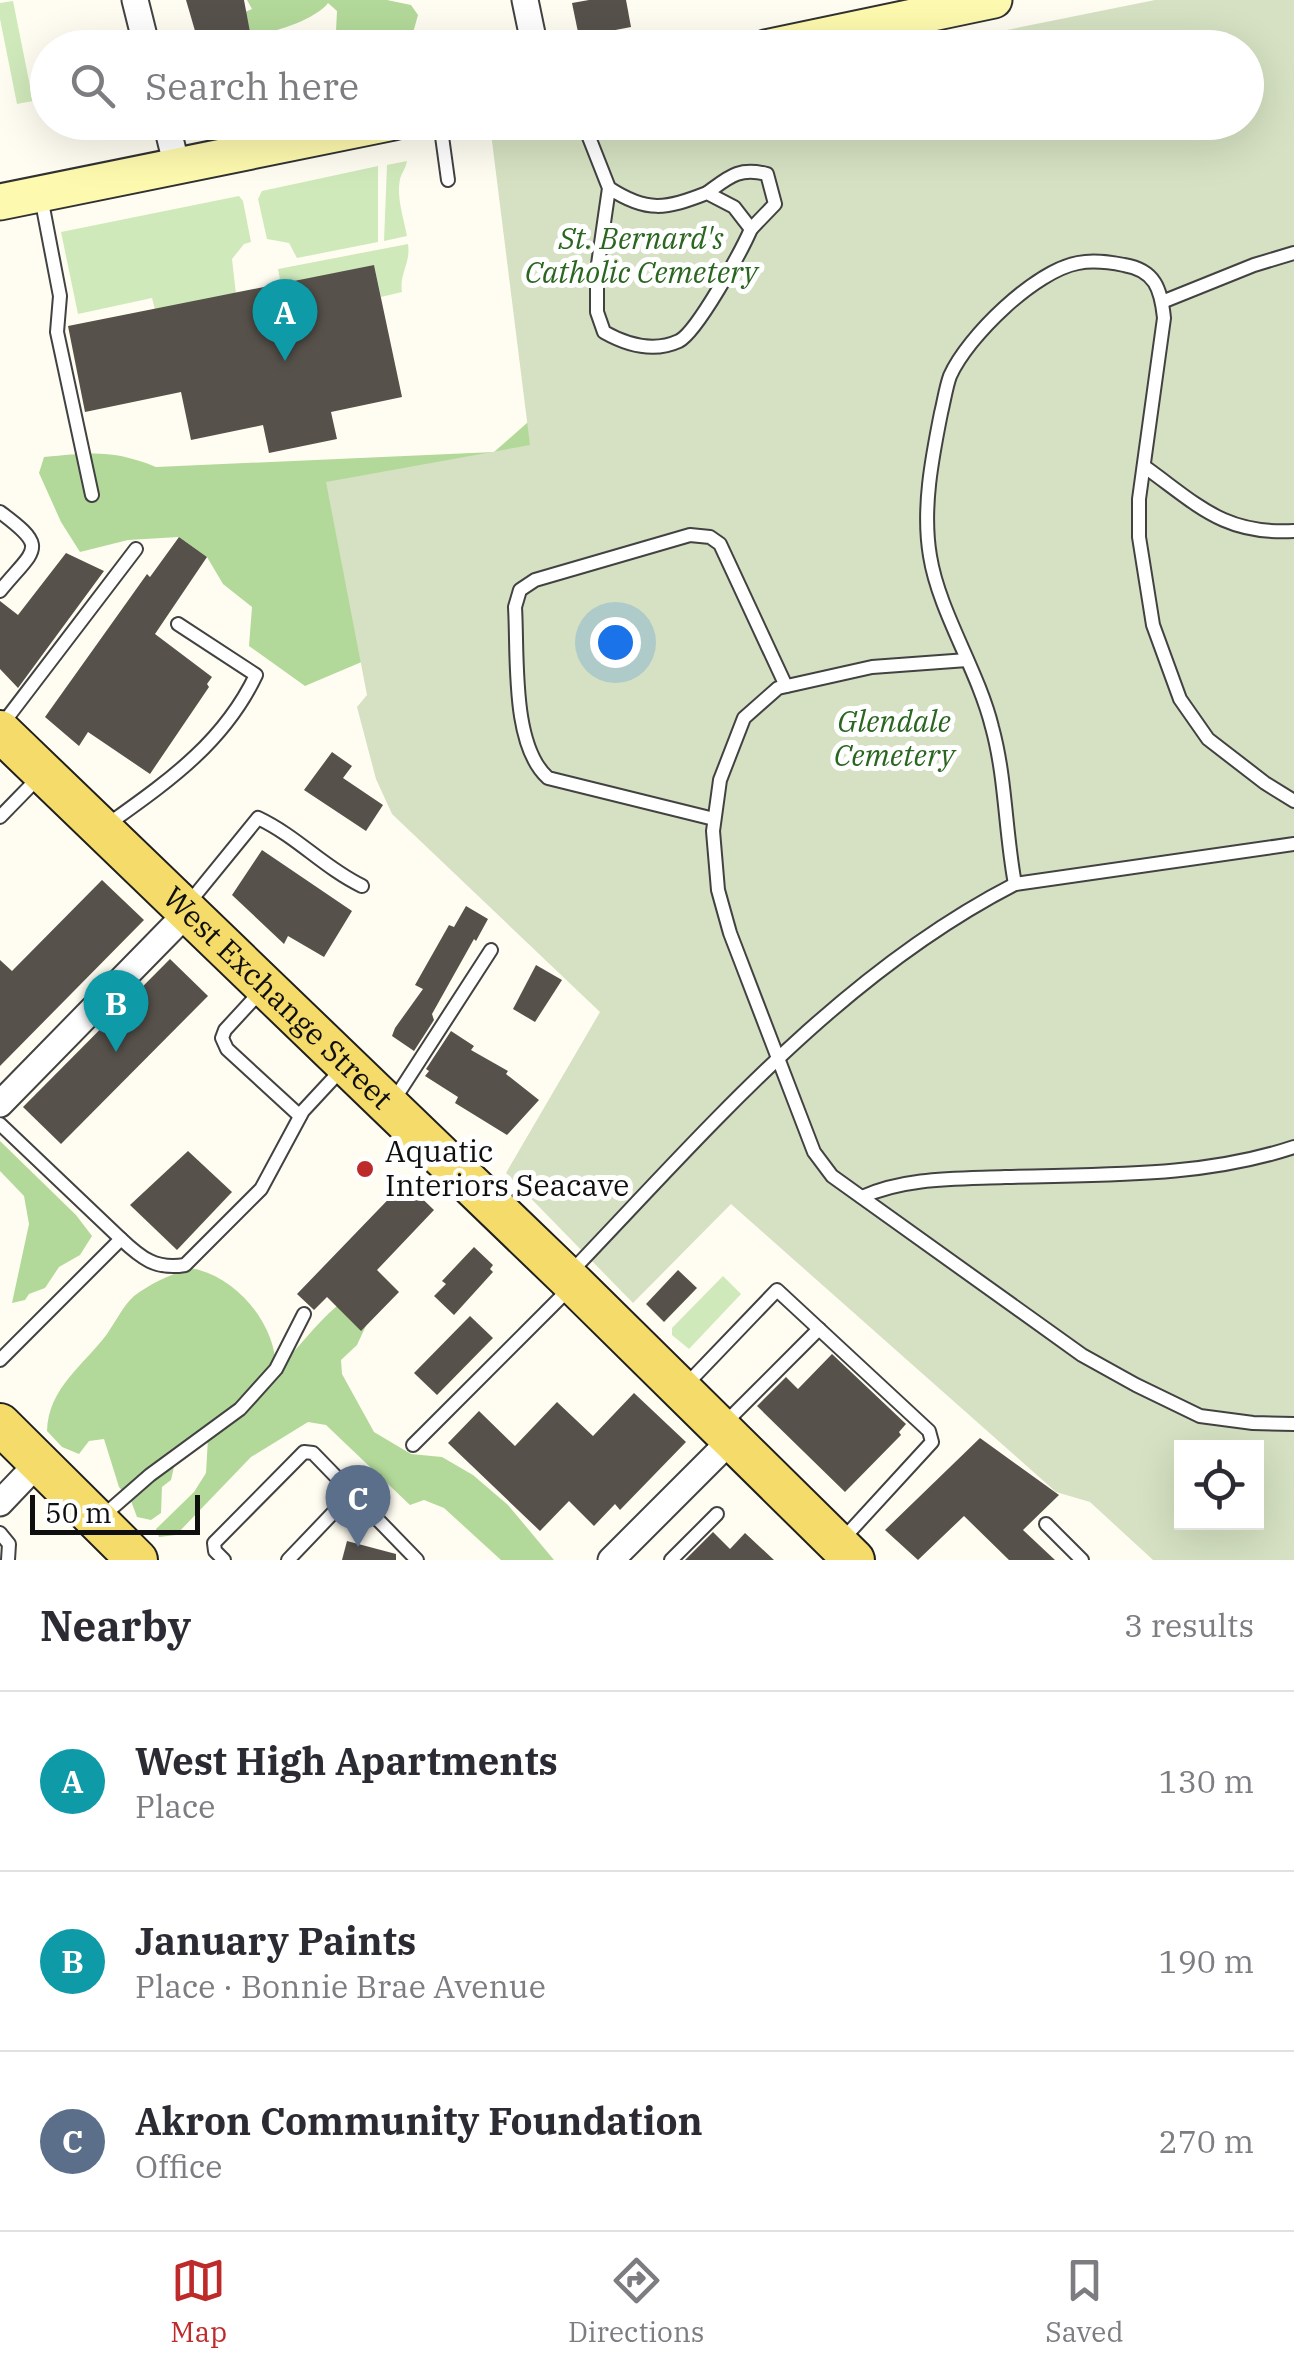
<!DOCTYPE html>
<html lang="en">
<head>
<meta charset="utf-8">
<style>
	body { margin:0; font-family:"IBM Plex Serif",serif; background:#f2f2f3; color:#2b2b33 }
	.controls { position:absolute; right:30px; bottom:30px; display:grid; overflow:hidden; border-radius:0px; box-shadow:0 10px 40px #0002 }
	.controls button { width:90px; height:90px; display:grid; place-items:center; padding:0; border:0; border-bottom:2px solid #e1e1e2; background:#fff; color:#2b2b33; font:50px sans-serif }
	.scale { position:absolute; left:30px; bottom:25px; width:170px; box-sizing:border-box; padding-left:10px; border:5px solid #0f0f0f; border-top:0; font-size:28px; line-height:35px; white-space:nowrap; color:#0f0f0f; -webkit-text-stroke:8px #fff; paint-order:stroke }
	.you { position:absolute; left:615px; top:642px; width:35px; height:35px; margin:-25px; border:8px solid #fff; border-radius:50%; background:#1a73e8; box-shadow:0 0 0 15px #1a73e833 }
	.badge { display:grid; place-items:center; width:65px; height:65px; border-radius:50%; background:#bd2a29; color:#fff; font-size:32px; font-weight:700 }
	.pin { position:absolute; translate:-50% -82px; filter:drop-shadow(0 2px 5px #0008) }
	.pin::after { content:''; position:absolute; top:52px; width:35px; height:30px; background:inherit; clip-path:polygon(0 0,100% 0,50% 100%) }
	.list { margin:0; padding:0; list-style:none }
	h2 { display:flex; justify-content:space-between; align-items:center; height:130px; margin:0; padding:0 40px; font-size:42px }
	h2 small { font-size:32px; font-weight:400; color:#7c7c81 }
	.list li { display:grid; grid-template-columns:65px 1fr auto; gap:30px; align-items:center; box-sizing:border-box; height:180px; padding:0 40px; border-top:2px solid #e1e1e2 }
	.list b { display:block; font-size:38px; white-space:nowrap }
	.list p { margin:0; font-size:32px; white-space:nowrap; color:#7c7c81 }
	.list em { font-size:32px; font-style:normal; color:#7c7c81 }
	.icon { flex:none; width:55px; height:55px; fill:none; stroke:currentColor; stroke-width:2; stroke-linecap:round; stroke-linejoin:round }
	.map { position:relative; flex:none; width:1294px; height:1560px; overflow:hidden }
	.search { position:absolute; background:#fff; box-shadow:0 10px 40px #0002; left:30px; right:30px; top:30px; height:110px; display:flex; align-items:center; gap:25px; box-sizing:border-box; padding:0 35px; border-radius:55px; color:#7c7c81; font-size:38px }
	.sheet { height:670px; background:#fff }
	nav { display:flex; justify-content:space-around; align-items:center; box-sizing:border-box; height:140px; border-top:2px solid #e1e1e2; background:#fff; font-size:28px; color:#7c7c81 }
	nav a { display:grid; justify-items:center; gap:5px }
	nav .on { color:#bd2a29 }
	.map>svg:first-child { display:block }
	.green { fill:#d0e9bb }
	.forest { fill:#b3d99a }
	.cemetery { fill:#d5e1c2; fill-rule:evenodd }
	.building { fill:#57514b }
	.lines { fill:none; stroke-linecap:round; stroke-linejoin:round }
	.lane-casing { stroke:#424242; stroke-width:16 }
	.street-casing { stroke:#424242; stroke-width:29 }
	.secondary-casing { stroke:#313131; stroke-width:39 }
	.primary-casing { stroke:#202020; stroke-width:44 }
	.lane { stroke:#fff; stroke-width:12 }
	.street { stroke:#fff; stroke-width:25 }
	.secondary { stroke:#fdf9ae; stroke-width:35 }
	.primary { stroke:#f5db6a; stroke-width:40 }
	.poi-dot { fill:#bd2a29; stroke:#fff; stroke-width:4 }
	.labels { text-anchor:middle; stroke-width:10; stroke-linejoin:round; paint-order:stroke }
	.park-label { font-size:30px; font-style:italic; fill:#2a6620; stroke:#fff }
	.street-label { font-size:30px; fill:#0f0f0f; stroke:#fff }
	.poi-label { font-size:30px; fill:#0f0f0f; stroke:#fff; text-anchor:start }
</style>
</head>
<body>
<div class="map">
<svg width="1294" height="1560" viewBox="0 0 1294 1560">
	<rect width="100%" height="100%" fill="#fffdf1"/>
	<g class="green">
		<polygon points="13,1 33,101 17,104 0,19 0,3"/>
		<path d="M407,161C406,167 403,171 401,176C395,193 404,219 407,236L384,241L387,165Z"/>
		<polygon points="378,166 378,242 297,258 289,243 267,239 258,199 262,191"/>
		<polygon points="239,196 243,201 251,242 244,244 232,259 236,294 163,340 152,298 78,314 61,232"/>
		<path d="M408,244C411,264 399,273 402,292L381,297L374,265L281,285L278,269Z"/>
		<polygon points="723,1276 741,1294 689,1349 672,1335 672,1328"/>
	</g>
	<g class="forest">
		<path d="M247,0H387L411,5L418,15L411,40L405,48L353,47L336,31L337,11L328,3C317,19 264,38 245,34L236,16L252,9Z"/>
		<path d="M584,393L371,658L305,686L249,646L252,607L223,584L207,557L179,537L128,540L80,552L61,522L39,473L44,457C91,453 111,449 156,467L494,452L527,423Z"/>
		<polygon points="0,1141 76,1215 92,1236 80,1255 59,1267 45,1288 29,1294 25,1300 12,1303 29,1224 24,1196 0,1171"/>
		<path d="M190,1268C235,1275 276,1323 276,1369C299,1349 314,1325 338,1305L371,1315L357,1345L341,1360L342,1374L374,1432L411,1454L442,1457L473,1475L508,1505L554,1560H501L444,1508L424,1500L410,1505L326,1425L308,1422L251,1457L176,1535L159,1537L156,1529L194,1492L206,1473L208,1438L176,1458L171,1480L162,1487L161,1513L151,1520L137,1517L131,1501L119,1487L104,1439L89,1441L79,1454L62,1447L47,1431C48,1388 84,1365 107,1334C116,1321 123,1306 134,1296C151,1283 170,1275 190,1268Z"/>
	</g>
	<path class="cemetery" d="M1155,0H1294V1560H1153L1090,1502L1056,1492L731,1204L633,1303L506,1173L600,1012L392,814L376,779L357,707L367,695L326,482L530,445L491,133L546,122H1246V48L922,47ZM1182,1448H1256V1522H1182Z"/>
	<g class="building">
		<polygon points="186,0 244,0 253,48 200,48"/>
		<polygon points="589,0 626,0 631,27 579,37 572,3"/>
		<polygon points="374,265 402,397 331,412 337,439 269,453 263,425 191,440 181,392 85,412 68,326"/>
		<polygon points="179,537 207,557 155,634 212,677 207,684 209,687 150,774 88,732 79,746 45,717 147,574 150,577"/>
		<polygon points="66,553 104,571 18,688 0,669 0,601 18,615"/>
		<polygon points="332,752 352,766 343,778 383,805 366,831 304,790"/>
		<polygon points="262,850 352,911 324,957 288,936 284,944 232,895"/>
		<polygon points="102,880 144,920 0,1066 0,960 12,971"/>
		<polygon points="466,906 488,919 476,941 474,939 432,1014 434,1020 414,1051 392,1036 395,1028 423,989 415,985 449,925 454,927"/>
		<polygon points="170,959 208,996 61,1144 23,1107"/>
		<polygon points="536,965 562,980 535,1022 513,1009"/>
		<polygon points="451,1031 474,1046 471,1050 508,1071 506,1074 539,1100 507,1135 455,1103 458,1097 425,1076 429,1071 426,1069"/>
		<polygon points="188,1151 232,1192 177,1250 130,1205"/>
		<polygon points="405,1182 434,1210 377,1270 399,1292 361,1331 327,1297 314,1310 297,1294"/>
		<polygon points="474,1247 493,1265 490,1269 493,1272 454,1315 434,1296 446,1284 442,1281"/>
		<polygon points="678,1270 697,1288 664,1322 646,1304"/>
		<polygon points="470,1316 493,1338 437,1395 414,1373"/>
		<polygon points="832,1354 906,1424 899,1432 901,1435 845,1492 757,1406 786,1377 798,1389"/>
		<polygon points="634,1393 686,1442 620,1510 615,1504 594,1526 569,1501 540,1531 448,1443 479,1411 515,1446 557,1402 593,1436"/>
		<polygon points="980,1438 1059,1495 1023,1530 1055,1560 1009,1560 964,1516 918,1560 885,1530"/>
		<polygon points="713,1532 730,1549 745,1533 774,1560 685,1560"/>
		<polygon points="347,1541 396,1554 396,1560 342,1560"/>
	</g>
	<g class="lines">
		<defs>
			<g id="lane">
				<polyline points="440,122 448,180"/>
				<path d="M583,122L609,188L597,271V312L604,332C627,345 653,353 679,341C697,332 742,250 751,229L734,207L707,193C666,209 647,213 609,188"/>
				<path d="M707,193C729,177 738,167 767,174L775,204L751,229"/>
				<polyline points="41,197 60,296 57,332 92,495"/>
				<polyline points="1162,302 1254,265 1294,253"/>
				<path d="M1145,467C1198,505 1224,535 1294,531"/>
				<path d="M0,512C50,549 35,548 0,591"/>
				<polyline points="967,660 872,667 778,688 744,718 720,780 713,831 718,890 730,933 814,1152 832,1176 1082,1355 1136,1385 1200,1416 1253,1423 1294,1424"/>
				<polyline points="1,726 136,549"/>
				<polyline points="0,817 40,776"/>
				<path d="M714,819L548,778C511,745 518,656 515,607L520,590L535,580L690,535L710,537L720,544L786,686"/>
				<path d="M107,825C167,782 223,744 256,675L178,624"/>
				<path d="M1015,884C1005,831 1006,778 992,727C978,670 939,612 930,556C922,509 932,458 941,413C944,401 946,387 950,376C968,336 1035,271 1078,263C1093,260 1109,262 1124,265C1155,270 1161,289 1164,318L1139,499V537L1153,625L1180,699L1208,739L1265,783L1294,801"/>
				<path d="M188,904L258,818C298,837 323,867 362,886"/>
				<polyline points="261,991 225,1030 222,1038 227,1049 300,1116"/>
				<polyline points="394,1100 491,950"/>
				<polyline points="0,1124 121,1239"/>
				<path d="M862,1197C906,1177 958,1179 1005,1177C1102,1174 1201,1178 1294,1147"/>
				<path d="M569,1274C705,1132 838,975 1015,884L1294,844"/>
				<path d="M0,1360L121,1239C141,1258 156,1270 185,1265L261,1189L303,1111L342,1069"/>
				<polyline points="684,1387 777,1290 929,1431 932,1442 843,1539"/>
				<polyline points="722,1426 819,1329"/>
				<polyline points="413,1445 569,1289"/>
				<polyline points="103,1516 150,1475 240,1409 276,1369 304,1314"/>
				<polyline points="1046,1524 1082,1560"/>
				<polyline points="0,1533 9,1544 8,1560"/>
				<polyline points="224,1560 215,1551 214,1543 304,1452 313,1453 417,1560"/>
				<polyline points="288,1560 352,1493"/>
				<polyline points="671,1560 717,1514"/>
			</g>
			<g id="street">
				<polyline points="135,0 147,48"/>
				<polyline points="525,0 535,48"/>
				<polyline points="166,122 177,167"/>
				<polyline points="0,1104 187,913"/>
				<polyline points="0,1503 39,1462"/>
				<polyline points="611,1560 731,1440"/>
			</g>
			<g id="secondary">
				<polyline points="765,48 994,0"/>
				<polyline points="0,202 394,122"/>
			</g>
			<g id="primary">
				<path id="s1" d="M0,731L574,1284L854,1560"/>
				<polyline points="0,1424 137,1560"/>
			</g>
		</defs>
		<use href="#lane" class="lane-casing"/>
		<use href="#street" class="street-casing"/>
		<use href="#secondary" class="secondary-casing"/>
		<use href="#primary" class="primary-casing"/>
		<use href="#lane" class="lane"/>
		<use href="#street" class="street"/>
		<use href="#secondary" class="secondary"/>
		<use href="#primary" class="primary"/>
	</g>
	<circle class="poi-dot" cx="365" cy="1169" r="10"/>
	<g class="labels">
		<g class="park-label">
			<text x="641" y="249">St. Bernard's<tspan x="641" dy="34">Catholic Cemetery</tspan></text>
			<text x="894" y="732">Glendale<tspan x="894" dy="34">Cemetery</tspan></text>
		</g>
		<g class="street-label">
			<text dy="10" stroke="none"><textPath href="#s1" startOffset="385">West Exchange Street</textPath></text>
		</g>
		<g class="poi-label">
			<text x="385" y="1162">Aquatic<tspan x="385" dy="34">Interiors Seacave</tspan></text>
		</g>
	</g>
</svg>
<div class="controls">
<button><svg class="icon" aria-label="locate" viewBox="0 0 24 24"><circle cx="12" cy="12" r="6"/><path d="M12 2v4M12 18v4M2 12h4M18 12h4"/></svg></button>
</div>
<div class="scale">50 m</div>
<div class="you"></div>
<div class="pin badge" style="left:285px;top:361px;background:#0f9aa8">A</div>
<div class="pin badge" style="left:116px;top:1052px;background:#0f9aa8">B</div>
<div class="pin badge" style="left:358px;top:1547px;background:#5c6f8a">C</div>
<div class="search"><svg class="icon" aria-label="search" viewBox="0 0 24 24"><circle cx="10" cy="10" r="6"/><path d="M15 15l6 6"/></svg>Search here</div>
</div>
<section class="sheet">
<h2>Nearby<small>3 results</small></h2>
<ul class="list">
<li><span class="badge" style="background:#0f9aa8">A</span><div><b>West High Apartments</b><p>Place</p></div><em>130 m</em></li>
<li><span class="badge" style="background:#0f9aa8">B</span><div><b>January Paints</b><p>Place · Bonnie Brae Avenue</p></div><em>190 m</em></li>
<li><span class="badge" style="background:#5c6f8a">C</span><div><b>Akron Community Foundation</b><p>Office</p></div><em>270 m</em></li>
</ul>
</section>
<nav>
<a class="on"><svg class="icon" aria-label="map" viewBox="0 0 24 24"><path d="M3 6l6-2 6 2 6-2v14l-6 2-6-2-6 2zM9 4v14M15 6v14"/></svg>Map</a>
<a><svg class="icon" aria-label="directions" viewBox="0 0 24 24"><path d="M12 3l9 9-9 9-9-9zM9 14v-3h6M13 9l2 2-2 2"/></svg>Directions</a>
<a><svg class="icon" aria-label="saved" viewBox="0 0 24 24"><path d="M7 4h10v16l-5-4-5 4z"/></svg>Saved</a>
</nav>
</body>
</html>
